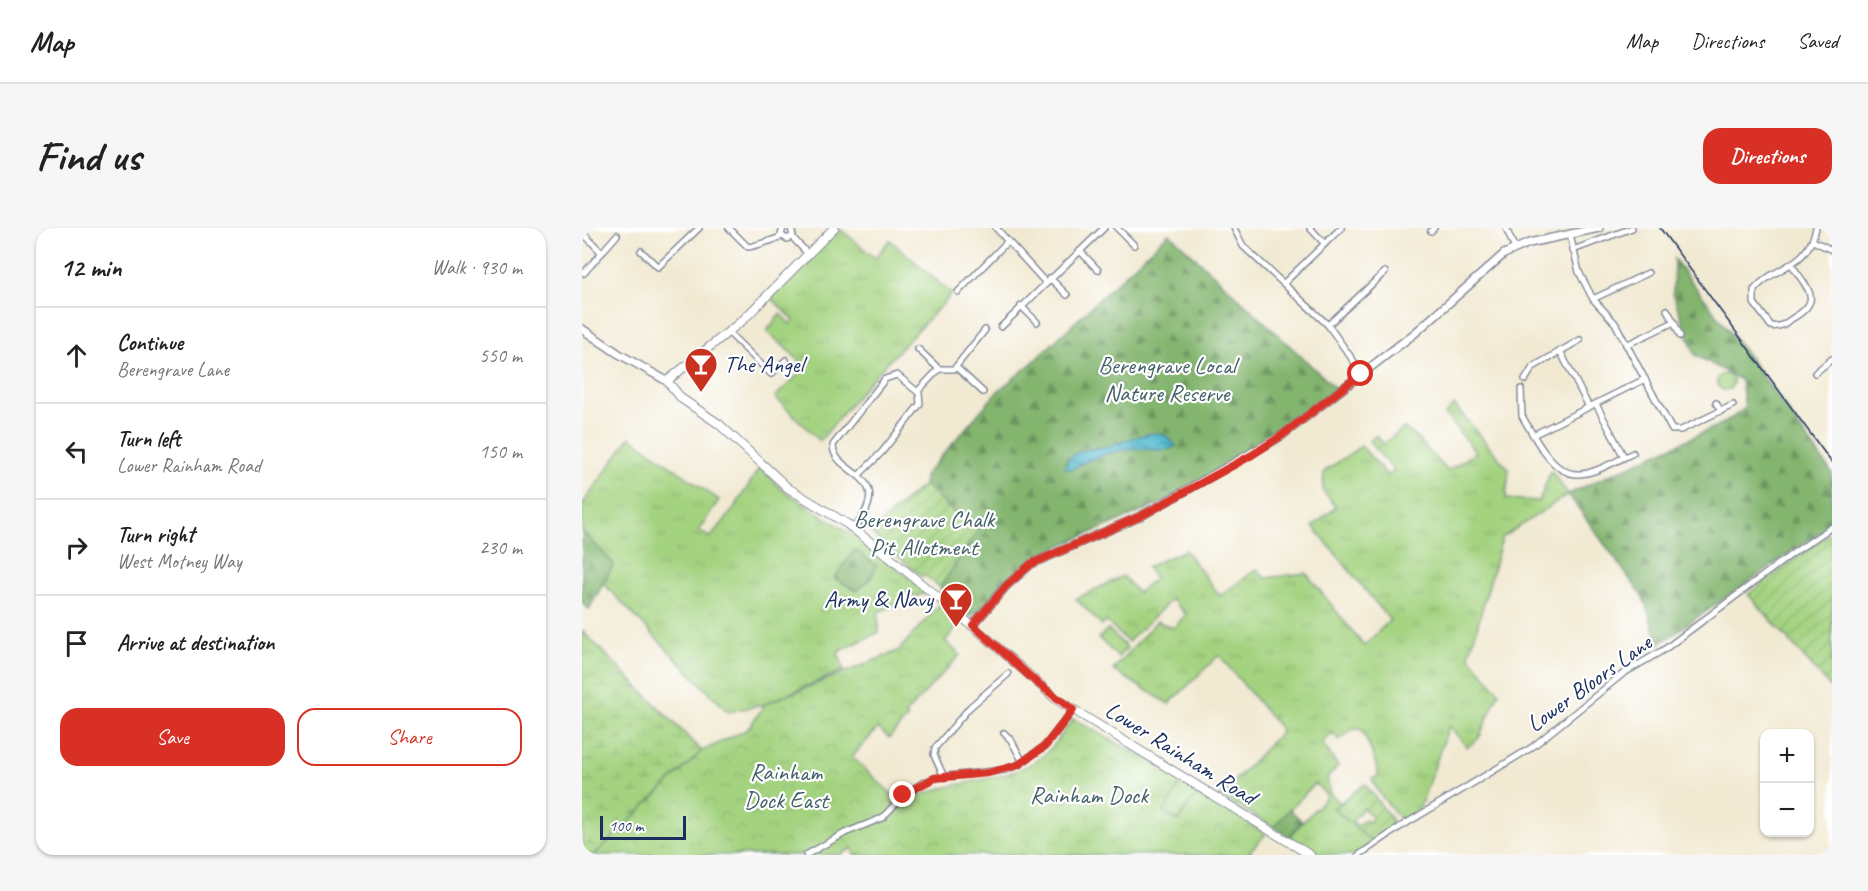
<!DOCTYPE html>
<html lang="en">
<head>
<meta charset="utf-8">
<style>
	body { margin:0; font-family:Caveat,sans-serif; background:#f6f6f6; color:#222 }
	.controls { position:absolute; right:18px; bottom:18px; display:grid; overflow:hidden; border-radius:12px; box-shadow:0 2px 4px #0004 }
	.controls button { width:54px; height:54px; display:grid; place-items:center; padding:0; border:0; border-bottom:2px solid #e0e0e0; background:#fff; color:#222; font:30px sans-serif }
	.scale { position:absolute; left:18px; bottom:15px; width:86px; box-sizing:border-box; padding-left:6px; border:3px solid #1b2f5e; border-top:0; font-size:16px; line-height:21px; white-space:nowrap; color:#1b2f5e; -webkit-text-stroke:4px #fff; paint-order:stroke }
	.stop { position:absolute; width:18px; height:18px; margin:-14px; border:4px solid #d93025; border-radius:50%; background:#fff }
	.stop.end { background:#d93025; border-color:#fff; box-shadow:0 2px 6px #0008 }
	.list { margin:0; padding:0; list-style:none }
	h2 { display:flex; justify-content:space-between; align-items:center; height:78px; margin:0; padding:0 24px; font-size:26px }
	h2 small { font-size:20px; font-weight:400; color:#767676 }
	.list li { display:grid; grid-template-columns:39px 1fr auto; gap:18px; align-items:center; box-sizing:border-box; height:96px; padding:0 24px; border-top:2px solid #e0e0e0 }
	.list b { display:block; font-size:22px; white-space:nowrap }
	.list p { margin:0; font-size:20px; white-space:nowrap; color:#767676 }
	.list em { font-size:20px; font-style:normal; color:#767676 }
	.actions { display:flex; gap:12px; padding:18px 24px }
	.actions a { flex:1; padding:14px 0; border:2px solid #d93025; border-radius:18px; text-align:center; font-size:21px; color:#d93025 }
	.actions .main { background:#d93025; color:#fff }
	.icon { flex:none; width:33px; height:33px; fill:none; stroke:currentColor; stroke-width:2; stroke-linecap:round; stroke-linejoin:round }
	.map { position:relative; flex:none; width:1250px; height:627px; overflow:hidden; border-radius:18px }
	header { display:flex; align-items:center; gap:36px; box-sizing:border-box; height:84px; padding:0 30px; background:#fff; border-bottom:2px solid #e0e0e0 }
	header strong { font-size:28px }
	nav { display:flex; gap:33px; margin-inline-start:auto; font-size:21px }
	.intro { display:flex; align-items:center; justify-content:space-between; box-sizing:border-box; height:144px; padding:0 36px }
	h1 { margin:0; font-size:42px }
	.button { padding:15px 27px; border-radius:18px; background:#d93025; color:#fff; font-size:21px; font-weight:700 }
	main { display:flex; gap:36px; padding:0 36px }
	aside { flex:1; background:#fff; border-radius:18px; box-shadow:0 2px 4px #0004 }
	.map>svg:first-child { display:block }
	.grass { fill:url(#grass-tufts); stroke:#60816f; stroke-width:1.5 }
	.forest { fill:url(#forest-firs); stroke:#4f7266; stroke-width:1.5 }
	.wetland { fill:url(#wetland-marsh); stroke:#60816f; stroke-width:1.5 }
	.park { fill:url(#park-crowns); stroke:#60816f; stroke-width:1.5 }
	.garden { fill:url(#garden-furrows); stroke:#60816f; stroke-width:1.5; fill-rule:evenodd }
	.pitch { fill:#a4d380; stroke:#60816f; stroke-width:1.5 }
	.water { fill:url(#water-waves); stroke:#367496; stroke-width:1.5 }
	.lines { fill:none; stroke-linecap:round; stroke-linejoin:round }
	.minor-casing { stroke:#868c98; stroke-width:8 }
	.tertiary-casing { stroke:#868c98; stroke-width:10 }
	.secondary-casing { stroke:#868c98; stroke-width:10 }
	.minor { stroke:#fff; stroke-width:5 }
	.tertiary { stroke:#fff; stroke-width:7 }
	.secondary { stroke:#fff; stroke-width:8 }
	.rail { stroke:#1b2f5e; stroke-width:1.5 }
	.route { stroke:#d93025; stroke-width:8 }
	.labels { text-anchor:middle; stroke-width:4.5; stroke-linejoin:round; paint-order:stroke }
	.poi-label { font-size:24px; fill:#1b2f5e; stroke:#fff; text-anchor:start }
	.park-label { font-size:24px; fill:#446068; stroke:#fff }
	.street-label { font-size:24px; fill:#1b2f5e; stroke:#fff }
</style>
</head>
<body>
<header>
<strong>Map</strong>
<nav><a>Map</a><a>Directions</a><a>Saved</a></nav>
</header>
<div class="intro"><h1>Find us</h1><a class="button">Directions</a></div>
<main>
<aside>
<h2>12 min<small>Walk · 930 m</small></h2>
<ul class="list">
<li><svg class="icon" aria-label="ahead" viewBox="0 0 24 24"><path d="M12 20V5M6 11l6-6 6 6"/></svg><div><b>Continue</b><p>Berengrave Lane</p></div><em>550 m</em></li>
<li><svg class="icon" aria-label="left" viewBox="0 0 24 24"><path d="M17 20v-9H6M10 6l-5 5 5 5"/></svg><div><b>Turn left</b><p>Lower Rainham Road</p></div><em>150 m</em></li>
<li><svg class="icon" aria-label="right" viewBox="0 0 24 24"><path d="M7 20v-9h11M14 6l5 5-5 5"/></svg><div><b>Turn right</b><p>West Motney Way</p></div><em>230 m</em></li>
<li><svg class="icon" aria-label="arrive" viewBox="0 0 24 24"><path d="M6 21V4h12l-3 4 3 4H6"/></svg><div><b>Arrive at destination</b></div></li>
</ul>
<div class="actions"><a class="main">Save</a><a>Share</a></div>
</aside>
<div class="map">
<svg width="1250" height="627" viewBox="0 0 1250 627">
	<defs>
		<pattern id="grass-tufts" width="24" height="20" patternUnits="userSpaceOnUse" patternTransform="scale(1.5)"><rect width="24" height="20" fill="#a4d380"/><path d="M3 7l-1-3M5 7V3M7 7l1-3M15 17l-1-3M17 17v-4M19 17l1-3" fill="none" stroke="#8db571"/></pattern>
		<pattern id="forest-firs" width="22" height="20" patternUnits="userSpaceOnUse" patternTransform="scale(1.5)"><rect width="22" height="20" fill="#83b56e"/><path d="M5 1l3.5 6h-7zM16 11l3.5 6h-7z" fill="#6a945e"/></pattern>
		<pattern id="wetland-marsh" width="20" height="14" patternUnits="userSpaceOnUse" patternTransform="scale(1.5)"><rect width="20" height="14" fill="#a4d380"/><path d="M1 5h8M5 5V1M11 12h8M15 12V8" fill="none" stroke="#8db571"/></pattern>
		<pattern id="park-crowns" width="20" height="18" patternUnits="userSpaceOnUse" patternTransform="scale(1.5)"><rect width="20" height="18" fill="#a4d380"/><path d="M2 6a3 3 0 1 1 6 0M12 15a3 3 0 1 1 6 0" fill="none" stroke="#8db571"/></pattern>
		<pattern id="garden-furrows" width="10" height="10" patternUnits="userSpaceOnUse" patternTransform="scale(1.5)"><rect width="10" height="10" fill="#a4d380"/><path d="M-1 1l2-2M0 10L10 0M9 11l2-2" fill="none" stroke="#8db571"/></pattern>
		<pattern id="water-waves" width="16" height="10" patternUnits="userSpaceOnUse" patternTransform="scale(1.5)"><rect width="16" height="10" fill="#50b9cd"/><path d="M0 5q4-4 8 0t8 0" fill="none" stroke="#4297aa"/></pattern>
	</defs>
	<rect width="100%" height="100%" fill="#fff"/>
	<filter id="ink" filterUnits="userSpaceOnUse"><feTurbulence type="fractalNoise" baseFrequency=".0167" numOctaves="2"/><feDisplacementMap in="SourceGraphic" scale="12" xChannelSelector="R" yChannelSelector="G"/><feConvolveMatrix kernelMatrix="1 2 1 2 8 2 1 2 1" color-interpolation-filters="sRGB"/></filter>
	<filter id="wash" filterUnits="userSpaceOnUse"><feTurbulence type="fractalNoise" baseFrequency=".008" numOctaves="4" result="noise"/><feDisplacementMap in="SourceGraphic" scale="24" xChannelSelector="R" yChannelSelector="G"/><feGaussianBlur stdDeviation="1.35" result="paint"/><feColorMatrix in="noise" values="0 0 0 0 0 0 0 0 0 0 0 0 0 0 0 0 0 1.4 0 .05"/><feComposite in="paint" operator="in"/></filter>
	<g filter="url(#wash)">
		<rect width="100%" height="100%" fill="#f1e9d2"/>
		<g class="grass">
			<polygon points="257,0 293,30 308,12 370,66 285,156 238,213 193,169 224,139 185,103 198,86 208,96 212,92 188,69"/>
			<path d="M872,177L927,242L924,271L957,273L969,243L986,266L920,310L887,428L917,464L897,510L885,519L867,498L837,582L820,594L795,562L790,550L796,549C796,537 785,511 779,501H771L757,512L751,505L740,515L756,538L745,550L748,565L758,575L752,580L791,615L774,627H738L707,609L745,568L733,555L692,599L638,568L700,503L637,427L587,476L531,442L575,393L591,400L604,387L590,371L546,414L524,393L520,397L494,371L541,348L556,365L573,350L565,339L603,322L638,368L675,341L683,350L724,345L782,418L808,392L731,298L754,279L741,263L742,244L779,218L806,248L812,243L787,213L795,207L801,216L822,200L834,209L866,243L894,224L863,186Z"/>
			<polygon points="48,209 137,272 117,302 128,310 151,282 178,239 199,261 265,303 345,364 296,384 297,404 256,424 262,442 183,476 146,484 21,355 31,336 0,303 0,277"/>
		</g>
		<g class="forest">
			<polygon points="587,5 754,161 686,214 580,275 463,324 417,359 405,376 388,389 362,368 358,359 395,302 371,284 342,256 343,247 416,163 451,134"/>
			<polygon points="1092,31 1167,129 1250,245 1250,296 1077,416 1061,369 986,266 1144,194 1163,180 1159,152 1113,127 1091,67"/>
			<polygon points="0,303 32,336 7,381 0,375"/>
			<polygon points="273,322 294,337 290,349 275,363 252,350"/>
			<polygon points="707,581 720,593 707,609 692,599"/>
		</g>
		<polygon class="wetland" points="0,403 120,523 12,627 0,627"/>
		<g class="park">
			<circle cx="1143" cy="154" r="8"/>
			<path d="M359,375L380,392L363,413L378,427L323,486L326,489L307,510L296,500L270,529L316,572L322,576C364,549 422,559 462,527C473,519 482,502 491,491L601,551L582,584L596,593L617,563L684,606L667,624L672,627H272L270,620L258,627H12L120,523L166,501L183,476L316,423Z"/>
		</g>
		<g class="garden">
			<polygon points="342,256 371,284 396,302 358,359 342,347 340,349 288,304"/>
			<polygon points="1250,304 1250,461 1166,366"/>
			<polygon points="601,551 617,563 596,593 582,584"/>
			<path d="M783,556L810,592V600L791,615L751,580ZM781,580L791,589L787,594L783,591L776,598L770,593Z"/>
		</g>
		<polygon class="pitch" points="526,401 545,420 536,429 517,410"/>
		<path class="water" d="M573,205L584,208L594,218C582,226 562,219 548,221C527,224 508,230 489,241L483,240C486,220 512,222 527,218C543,213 556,207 573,205Z"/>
	</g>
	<g filter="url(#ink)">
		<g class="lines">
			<defs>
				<g id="minor">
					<path d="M147,0L166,19C169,19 196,11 200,8"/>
					<polyline points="201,0 199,7 205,11 211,8 209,0"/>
					<polyline points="414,0 463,54"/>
					<polyline points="535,0 552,17"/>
					<polyline points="652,0 661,18 746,97 780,145"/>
					<polyline points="728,0 743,16"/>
					<polyline points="924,0 933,21"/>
					<polyline points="849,3 852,0"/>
					<polyline points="0,4 20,25"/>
					<polyline points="988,7 997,44 1011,71 1033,95 1090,202 1099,202 1151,177"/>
					<polyline points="210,9 227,27"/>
					<polyline points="1231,13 1250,22"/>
					<polyline points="991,22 1050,0"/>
					<polyline points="59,23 76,39 117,0"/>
					<polyline points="498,23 516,42"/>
					<path d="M1210,37C1225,61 1242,72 1211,90C1204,95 1198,100 1189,98L1172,75V62C1194,36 1225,41 1234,0"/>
					<polyline points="2,45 35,7"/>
					<polyline points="468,50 485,67"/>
					<polyline points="702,55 759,0"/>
					<polyline points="376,64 425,14"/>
					<polyline points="1011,71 1066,45"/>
					<polyline points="439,78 455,94"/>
					<polyline points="1085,82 1092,94"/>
					<polyline points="746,97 803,44"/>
					<polyline points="419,99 522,0"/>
					<polyline points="147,105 189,146 204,132"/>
					<polyline points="1044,117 1092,94 1098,108"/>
					<polyline points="336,121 357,141"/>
					<polyline points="978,123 1007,179"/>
					<polyline points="374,139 401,164"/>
					<polyline points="1233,145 1250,131"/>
					<polyline points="943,152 951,139 998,112"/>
					<polyline points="939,161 940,188 951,207 1063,151"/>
					<polyline points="336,163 357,141 372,141 403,102"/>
					<polyline points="1134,175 1139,183"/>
					<polyline points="1014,176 1042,229"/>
					<path d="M951,207C984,263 1002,249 1051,225"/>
					<path d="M272,301C317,244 251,249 251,217L303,151L315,147L337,165L338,176L300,224L277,247"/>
					<polyline points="422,505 429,512 441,534"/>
					<polyline points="362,549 352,527 353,520 388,479 426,446"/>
					<polyline points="224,627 263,605 300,590 323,566 342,554 358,549 422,542 436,537 463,518 491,482"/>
					<polyline points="777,627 818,599 949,520 1042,445 1083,421 1214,323 1250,299"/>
				</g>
				<g id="tertiary">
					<polyline points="0,101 37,126 85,153"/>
					<polyline points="391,397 424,358 449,336 559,288 699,208 833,105 922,26 947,15 1017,0"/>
				</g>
				<polyline id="secondary" points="252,0 161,92 85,153 100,171 137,196 206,260 265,296 296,320 405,410 474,471 728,627"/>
			</defs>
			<use href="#minor" class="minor-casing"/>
			<use href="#tertiary" class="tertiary-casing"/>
			<use href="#secondary" class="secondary-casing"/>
			<use href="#minor" class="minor"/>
			<use href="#tertiary" class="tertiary"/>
			<use href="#secondary" class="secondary"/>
			<polyline class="rail" points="1078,0 1250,235"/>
		</g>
	</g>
	<g class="lines" filter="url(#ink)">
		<polyline class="route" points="321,567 352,550 406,545 436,537 463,518 491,482 454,454 391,397 424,358 449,336 559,288 670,227 699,208 779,146"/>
	</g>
	<defs>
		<symbol id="bar-pin" viewBox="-11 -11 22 30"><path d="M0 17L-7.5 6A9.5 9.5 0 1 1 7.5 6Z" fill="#c8321e" stroke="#fff"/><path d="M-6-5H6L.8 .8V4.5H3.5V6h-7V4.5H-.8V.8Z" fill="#fff"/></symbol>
	</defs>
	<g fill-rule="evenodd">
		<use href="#bar-pin" x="100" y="117" width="38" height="52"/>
		<use href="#bar-pin" x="355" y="352" width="38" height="52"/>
	</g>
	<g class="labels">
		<g class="poi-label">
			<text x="142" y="144">The Angel</text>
			<text x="351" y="379" text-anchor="end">Army &amp; Navy</text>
		</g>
		<g class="park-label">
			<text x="585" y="145">Berengrave Local<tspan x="585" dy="28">Nature Reserve</tspan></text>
			<text x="342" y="299">Berengrave Chalk<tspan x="342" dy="28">Pit Allotment</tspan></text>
			<text x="204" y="552">Rainham<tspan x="204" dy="28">Dock East</tspan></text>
			<text x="507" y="575">Rainham Dock</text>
		</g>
		<g class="street-label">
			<text transform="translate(1007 455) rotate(-36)" y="8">Lower Bloors Lane</text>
			<text transform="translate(599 525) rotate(32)" y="8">Lower Rainham Road</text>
		</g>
	</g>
</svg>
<div class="controls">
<button>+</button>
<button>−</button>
</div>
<div class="scale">100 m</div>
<div class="stop" style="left:779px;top:146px"></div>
<div class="stop end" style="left:321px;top:567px"></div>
</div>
</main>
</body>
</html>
